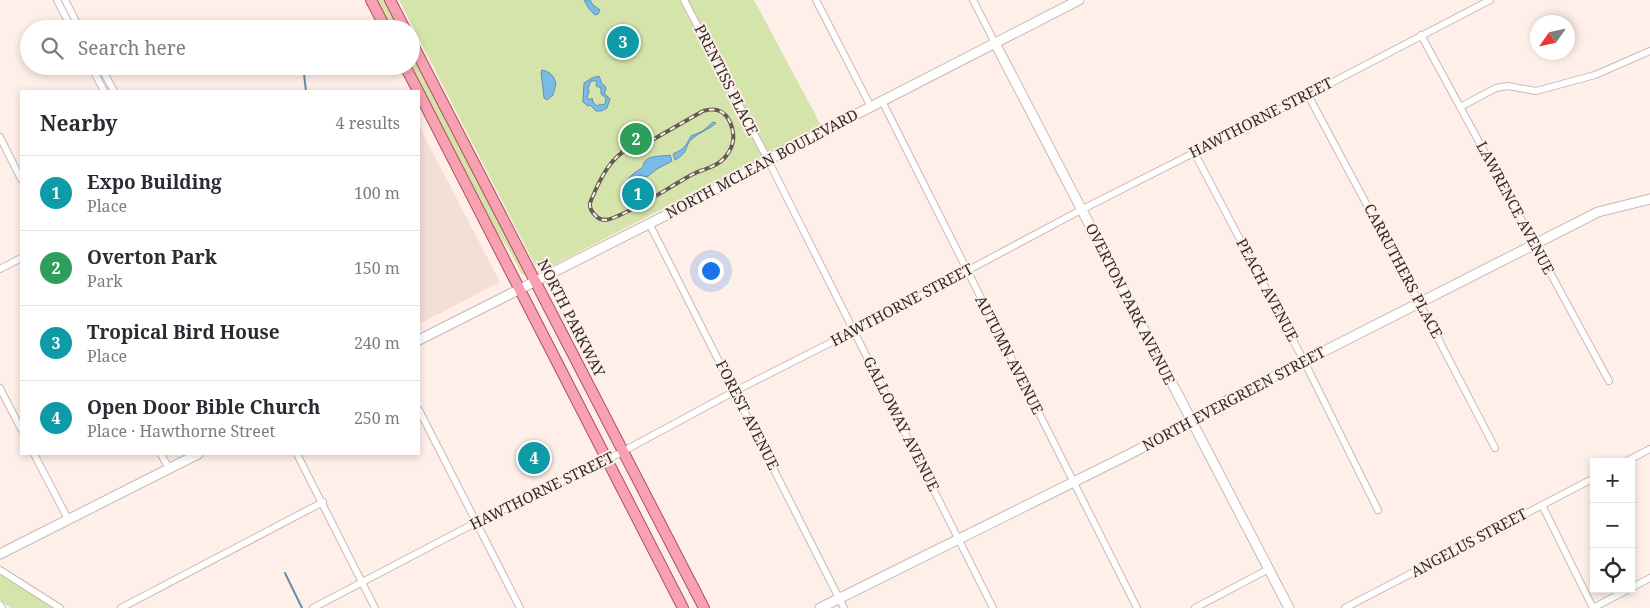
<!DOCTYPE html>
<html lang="en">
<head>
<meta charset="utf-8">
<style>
	body { margin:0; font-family:"Noto Serif",serif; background:#f7f7f7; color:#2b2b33 }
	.controls { position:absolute; right:15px; bottom:15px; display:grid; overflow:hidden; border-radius:0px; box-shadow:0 2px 8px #0003 }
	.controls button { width:45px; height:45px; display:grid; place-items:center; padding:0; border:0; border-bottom:1px solid #e1e1e2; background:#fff; color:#2b2b33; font:25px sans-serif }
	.compass { position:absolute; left:1530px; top:15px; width:45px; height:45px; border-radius:50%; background:#fff; box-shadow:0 2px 8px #0003; rotate:236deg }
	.you { position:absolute; left:710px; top:270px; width:18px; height:18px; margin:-12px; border:4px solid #fff; border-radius:50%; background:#1a73e8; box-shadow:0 0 0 8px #1a73e833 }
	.badge { display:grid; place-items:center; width:32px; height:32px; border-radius:50%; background:#0b8043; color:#fff; font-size:16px; font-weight:700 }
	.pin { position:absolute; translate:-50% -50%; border:2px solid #fff; box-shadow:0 1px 5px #0006 }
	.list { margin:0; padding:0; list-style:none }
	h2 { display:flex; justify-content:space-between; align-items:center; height:65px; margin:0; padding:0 20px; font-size:21px }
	h2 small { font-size:16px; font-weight:400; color:#7c7c81 }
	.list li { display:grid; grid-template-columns:32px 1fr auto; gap:15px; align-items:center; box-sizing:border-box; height:75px; padding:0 20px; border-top:1px solid #e1e1e2 }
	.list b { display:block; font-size:19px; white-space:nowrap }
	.list p { margin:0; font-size:16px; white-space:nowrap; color:#7c7c81 }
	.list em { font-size:16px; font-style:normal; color:#7c7c81 }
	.icon { flex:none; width:28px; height:28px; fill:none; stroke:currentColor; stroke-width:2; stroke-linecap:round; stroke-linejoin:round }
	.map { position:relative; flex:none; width:1650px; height:608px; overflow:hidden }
	.search { position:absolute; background:#fff; box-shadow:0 2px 8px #0003; left:20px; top:20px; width:400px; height:55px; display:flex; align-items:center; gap:12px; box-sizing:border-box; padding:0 18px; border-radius:28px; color:#7c7c81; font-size:19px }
	.panel { position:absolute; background:#fff; box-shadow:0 2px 8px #0003; left:20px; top:90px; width:400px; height:365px; border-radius:0px }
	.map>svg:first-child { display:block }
	.built { fill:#f4dfd7 }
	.green { fill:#d4e4aa }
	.water { fill:#7abae7; stroke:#658fae; fill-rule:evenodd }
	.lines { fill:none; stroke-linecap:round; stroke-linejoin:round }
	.stream { stroke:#658fae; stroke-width:2 }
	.street-casing { stroke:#cbb9b2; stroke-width:8 }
	.secondary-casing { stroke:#cbb9b2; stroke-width:11 }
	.primary-casing { stroke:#b05062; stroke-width:12 }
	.street { stroke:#fff; stroke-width:6 }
	.secondary { stroke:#fff; stroke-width:9 }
	.primary { stroke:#f8a1b3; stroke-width:10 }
	.rail-casing { stroke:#645b57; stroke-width:4 }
	.rail { stroke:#ffefe9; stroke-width:2; stroke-dasharray:5.5; stroke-linecap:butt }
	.labels { text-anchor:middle; stroke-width:4; stroke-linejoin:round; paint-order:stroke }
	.street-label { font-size:15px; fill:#332c29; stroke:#ffefe9 }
</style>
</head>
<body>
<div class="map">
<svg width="1650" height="608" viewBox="0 0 1650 608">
	<rect width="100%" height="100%" fill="#ffefe9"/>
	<polygon class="built" points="419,126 500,282 419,324"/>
	<g class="green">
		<polygon points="377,0 386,0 401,29 392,29"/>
		<path d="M399,0H754L823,129L662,209L554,265C547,269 541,272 535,265Z"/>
		<polygon points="411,49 527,274 525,275 521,273 511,253 495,230 411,66"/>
		<polygon points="0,570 53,608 11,608 0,600"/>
	</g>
	<g class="water">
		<polygon points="584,0 590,0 593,5 600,10 598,14 595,15 589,9"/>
		<path d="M542,70C551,72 554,76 556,84L553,95L547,100L544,98L541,72Z"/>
		<path d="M599,76L602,84L605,86L606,90L604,93L610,99L607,108L601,111H596L590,105L588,106L583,102L584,83L592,78ZM591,81H597L596,86L601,88V94L606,98L605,104L602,105L600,104L597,106L593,102L592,98L589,100L587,97L589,92L588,88Z"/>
		<path d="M713,122L716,123C709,130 699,132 692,139C684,146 690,152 675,160L673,154L681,150L686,145L691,136L703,131Z"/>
		<path d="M670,155L672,161L657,169L647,177V176L642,178L641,175L623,184L633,174L643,167C644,154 660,157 670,155Z"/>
	</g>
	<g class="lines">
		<g class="stream">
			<polyline points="303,66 306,91"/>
			<polyline points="285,573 302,608"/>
		</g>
		<defs>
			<g id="street">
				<polyline points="57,0 72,29"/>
				<polyline points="65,0 80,29"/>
				<polyline points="684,0 768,160 993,608"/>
				<polyline points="816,0 871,107"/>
				<polyline points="973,0 995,43"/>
				<polyline points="1421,35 1609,381"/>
				<polyline points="91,66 104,91"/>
				<polyline points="100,66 114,91"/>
				<polyline points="1308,95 1419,302 1495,448"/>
				<polyline points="882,101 1137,608"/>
				<polyline points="1460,107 1496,88 1508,86 1536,91 1595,75 1650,51"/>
				<polyline points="0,137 21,179"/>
				<polyline points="1194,152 1304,361 1378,510"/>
				<polyline points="649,223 844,608"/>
				<polyline points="0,269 21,258"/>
				<polyline points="0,388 21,429"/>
				<polyline points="419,410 520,608"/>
				<polyline points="34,454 68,519"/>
				<polyline points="161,454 169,469"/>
				<polyline points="297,454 375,608"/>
				<polyline points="1625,462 1650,449"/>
				<polyline points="1542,505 1593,608 1629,589"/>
				<polyline points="0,570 60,608"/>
				<polyline points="1631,588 1650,578"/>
				<polyline points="0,605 2,608"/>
				<polyline points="121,608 323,502"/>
				<polyline points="313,608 475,523 607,460 735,391 854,331 1081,210 1308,95 1490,0"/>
				<polyline points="1195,608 1267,570"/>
				<polyline points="1345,608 1594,478"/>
			</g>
			<g id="secondary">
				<polyline points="995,43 1289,608"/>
				<polyline points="419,340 708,194 777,155 1079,0"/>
				<polyline points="0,554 198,454"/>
				<polyline points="820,608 1130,454 1191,422 1228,400 1598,212 1650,199"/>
			</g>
			<g id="primary">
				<polyline points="371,0 386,29"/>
				<polyline points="390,0 405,29"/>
				<polyline points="411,41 704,608"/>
				<polyline points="405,66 418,91"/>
				<polyline points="419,93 683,608"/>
			</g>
		</defs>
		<use href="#street" class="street-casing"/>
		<use href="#secondary" class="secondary-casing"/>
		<use href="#primary" class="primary-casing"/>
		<use href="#street" class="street"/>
		<use href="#secondary" class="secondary"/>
		<use href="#primary" class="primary"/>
		<defs>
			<path id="rail" d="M627,149C611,159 603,174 595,191C594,195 590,200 590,205C590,209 593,213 595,215C600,221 606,221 613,218C641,207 666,189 693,174C704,169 719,166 726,156C735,145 735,132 729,120C723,109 713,108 703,111L654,139"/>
		</defs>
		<use href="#rail" class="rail-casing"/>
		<use href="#rail" class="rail"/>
	</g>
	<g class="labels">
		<g class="street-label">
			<text transform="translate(726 80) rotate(63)" y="5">PRENTISS PLACE</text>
			<text transform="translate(1261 118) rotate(-27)" y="5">HAWTHORNE STREET</text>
			<text transform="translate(762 164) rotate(-28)" y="5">NORTH MCLEAN BOULEVARD</text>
			<text transform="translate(1515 208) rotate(62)" y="5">LAWRENCE AVENUE</text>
			<text transform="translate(1403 271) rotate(62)" y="5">CARRUTHERS PLACE</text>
			<text transform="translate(1267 290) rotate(62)" y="5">PEACH AVENUE</text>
			<text transform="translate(1130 304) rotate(63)" y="5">OVERTON PARK AVENUE</text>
			<text transform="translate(902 305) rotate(-28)" y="5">HAWTHORNE STREET</text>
			<text transform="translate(571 318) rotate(63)" y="5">NORTH PARKWAY</text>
			<text transform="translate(1009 355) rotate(63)" y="5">AUTUMN AVENUE</text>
			<text transform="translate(1234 399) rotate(-28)" y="5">NORTH EVERGREEN STREET</text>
			<text transform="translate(747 415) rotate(63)" y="5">FOREST AVENUE</text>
			<text transform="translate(901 424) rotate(63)" y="5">GALLOWAY AVENUE</text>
			<text transform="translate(542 491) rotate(-26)" y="5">HAWTHORNE STREET</text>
			<text transform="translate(1469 543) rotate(-28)" y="5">ANGELUS STREET</text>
		</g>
	</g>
</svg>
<div class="controls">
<button>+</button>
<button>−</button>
<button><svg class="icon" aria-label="locate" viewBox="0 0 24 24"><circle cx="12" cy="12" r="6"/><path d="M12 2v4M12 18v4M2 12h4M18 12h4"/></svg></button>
</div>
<svg class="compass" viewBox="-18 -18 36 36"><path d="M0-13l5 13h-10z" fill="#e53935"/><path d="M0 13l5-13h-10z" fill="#7c7c81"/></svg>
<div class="you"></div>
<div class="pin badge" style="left:638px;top:194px;background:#0f9aa8">1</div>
<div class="pin badge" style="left:636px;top:139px;background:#2e9e5b">2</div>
<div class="pin badge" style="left:623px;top:42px;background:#0f9aa8">3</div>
<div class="pin badge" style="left:534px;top:458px;background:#0f9aa8">4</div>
<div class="search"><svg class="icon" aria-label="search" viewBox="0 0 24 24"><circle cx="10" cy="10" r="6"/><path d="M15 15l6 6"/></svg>Search here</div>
<section class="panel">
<h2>Nearby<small>4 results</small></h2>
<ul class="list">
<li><span class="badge" style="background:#0f9aa8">1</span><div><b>Expo Building</b><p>Place</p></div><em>100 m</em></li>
<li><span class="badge" style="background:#2e9e5b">2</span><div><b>Overton Park</b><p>Park</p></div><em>150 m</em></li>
<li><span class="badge" style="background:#0f9aa8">3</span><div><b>Tropical Bird House</b><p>Place</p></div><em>240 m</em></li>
<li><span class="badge" style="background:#0f9aa8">4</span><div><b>Open Door Bible Church</b><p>Place · Hawthorne Street</p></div><em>250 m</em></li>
</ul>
</section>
</div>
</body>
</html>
